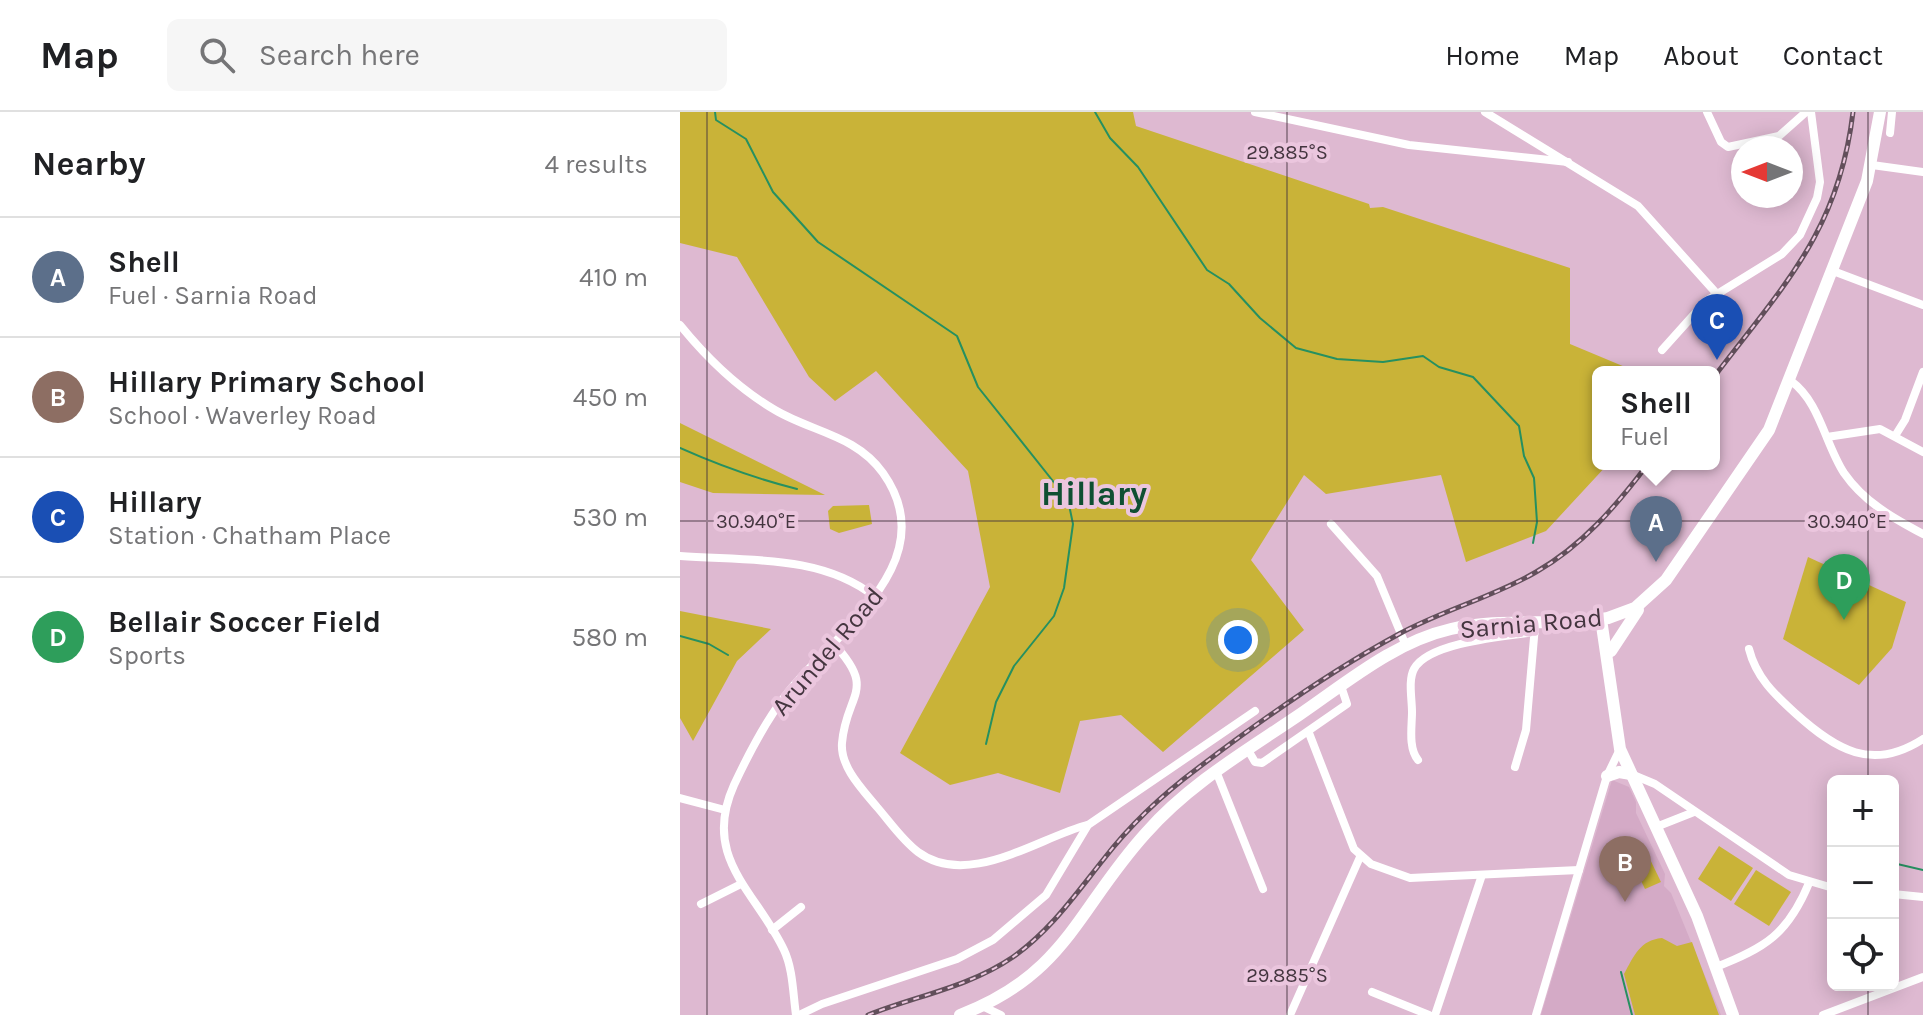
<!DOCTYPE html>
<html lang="en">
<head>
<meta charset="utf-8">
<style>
	body { margin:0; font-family:Karla,sans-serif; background:#f6f6f6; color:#202124 }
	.controls { position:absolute; right:24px; bottom:24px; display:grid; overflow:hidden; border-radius:12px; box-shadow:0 4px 20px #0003 }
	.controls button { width:72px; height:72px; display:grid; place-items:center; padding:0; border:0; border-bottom:2px solid #e0e0e0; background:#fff; color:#202124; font:40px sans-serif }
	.compass { position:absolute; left:1051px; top:24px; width:72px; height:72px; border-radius:50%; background:#fff; box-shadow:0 4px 20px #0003; rotate:270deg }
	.you { position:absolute; left:558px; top:528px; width:28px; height:28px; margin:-20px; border:6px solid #fff; border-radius:50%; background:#1a73e8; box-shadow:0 0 0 12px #1a73e833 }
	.badge { display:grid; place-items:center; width:52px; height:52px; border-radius:50%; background:#16754c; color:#fff; font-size:26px; font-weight:700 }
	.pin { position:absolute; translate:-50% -66px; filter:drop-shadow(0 2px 4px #0008) }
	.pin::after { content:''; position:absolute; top:42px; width:28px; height:24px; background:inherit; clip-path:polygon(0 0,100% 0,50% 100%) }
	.popup { position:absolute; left:912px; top:254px; width:128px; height:104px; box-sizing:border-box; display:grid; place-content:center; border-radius:12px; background:#fff; filter:drop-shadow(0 2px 6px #0005); font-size:26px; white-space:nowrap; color:#757577 }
	.popup b { font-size:30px; color:#202124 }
	.popup::after { content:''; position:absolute; left:50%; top:100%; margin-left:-16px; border:16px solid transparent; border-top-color:#fff }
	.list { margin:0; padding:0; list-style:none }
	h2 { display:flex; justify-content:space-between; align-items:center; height:104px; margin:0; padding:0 32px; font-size:34px }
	h2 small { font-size:26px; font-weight:400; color:#757577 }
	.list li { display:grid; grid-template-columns:52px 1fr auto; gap:24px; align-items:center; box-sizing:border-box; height:120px; padding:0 32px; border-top:2px solid #e0e0e0 }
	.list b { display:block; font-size:30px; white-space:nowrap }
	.list p { margin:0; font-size:26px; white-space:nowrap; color:#757577 }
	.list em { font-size:26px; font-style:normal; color:#757577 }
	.icon { flex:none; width:44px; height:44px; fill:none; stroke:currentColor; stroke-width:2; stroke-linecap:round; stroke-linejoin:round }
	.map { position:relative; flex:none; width:1243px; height:903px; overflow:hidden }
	header { display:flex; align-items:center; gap:48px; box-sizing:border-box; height:112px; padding:0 40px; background:#fff; border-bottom:2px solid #e0e0e0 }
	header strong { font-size:38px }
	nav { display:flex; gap:44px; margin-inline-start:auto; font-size:28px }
	.search { width:560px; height:72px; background:#f6f6f6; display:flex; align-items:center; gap:20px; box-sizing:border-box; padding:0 28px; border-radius:12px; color:#757577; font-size:30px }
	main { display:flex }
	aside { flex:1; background:#fff }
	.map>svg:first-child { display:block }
	.built { fill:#d4aac6 }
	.green { fill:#c9b338 }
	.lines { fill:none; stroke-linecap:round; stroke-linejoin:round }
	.stream { stroke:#269060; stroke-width:2 }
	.minor { stroke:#fff; stroke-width:8 }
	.secondary { stroke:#fff; stroke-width:12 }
	.rail-casing { stroke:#624f5b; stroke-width:5 }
	.rail { stroke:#ebc6de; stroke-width:2; stroke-dasharray:6; stroke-linecap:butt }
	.ticks { fill:none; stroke:#44353f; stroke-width:2; stroke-opacity:0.45 }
	.labels { text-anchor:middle; stroke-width:8; stroke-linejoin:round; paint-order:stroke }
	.street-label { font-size:26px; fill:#44353f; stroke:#ebc6de }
	.district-label { font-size:34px; font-weight:bold; fill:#0f4f32; stroke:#ebc6de }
	.ticks-label { font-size:20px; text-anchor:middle; fill:#44353f; stroke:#ebc6de; stroke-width:8; stroke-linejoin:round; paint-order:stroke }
</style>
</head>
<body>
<header>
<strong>Map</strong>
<div class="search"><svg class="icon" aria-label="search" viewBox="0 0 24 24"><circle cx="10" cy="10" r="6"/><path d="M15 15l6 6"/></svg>Search here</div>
<nav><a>Home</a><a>Map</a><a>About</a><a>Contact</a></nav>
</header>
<main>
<aside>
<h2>Nearby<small>4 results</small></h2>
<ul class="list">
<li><span class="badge" style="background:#5c6f8a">A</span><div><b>Shell</b><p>Fuel · Sarnia Road</p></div><em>410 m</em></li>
<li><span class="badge" style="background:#8d6e63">B</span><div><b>Hillary Primary School</b><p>School · Waverley Road</p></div><em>450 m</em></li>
<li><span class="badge" style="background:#1a4fb4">C</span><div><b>Hillary</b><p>Station · Chatham Place</p></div><em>530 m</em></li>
<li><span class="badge" style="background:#2e9e5b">D</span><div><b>Bellair Soccer Field</b><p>Sports</p></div><em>580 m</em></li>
</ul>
</aside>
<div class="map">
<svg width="1243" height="903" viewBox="0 0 1243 903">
	<rect width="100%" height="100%" fill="#deb9d1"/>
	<polygon class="built" points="932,668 949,675 956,690 956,701 985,762 984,774 991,781 1041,903 861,903"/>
	<g class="green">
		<polygon points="0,0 453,0 456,14 689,92 690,96 703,95 890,156 890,232 957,260 918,260 918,352 928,352 866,419 786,450 761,363 646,382 624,363 571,448 624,518 483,640 441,603 400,609 380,681 318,661 270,673 220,641 310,475 288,359 196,259 155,289 129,265 57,145 0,131"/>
		<polygon points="0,311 145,383 33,381 0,370"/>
		<polygon points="189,393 192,412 159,421 150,417 148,399 153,394"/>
		<polygon points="1128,445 1226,490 1212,536 1179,573 1103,527"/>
		<polygon points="0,499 91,517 57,549 13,629 0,606"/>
		<polygon points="1039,734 1073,756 1051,789 1018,767"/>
		<polygon points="965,737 981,770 965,777 949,744"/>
		<polygon points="1076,758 1111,780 1089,814 1054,792"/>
		<path d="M982,826L997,834L1012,830L1039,903H955L944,862C954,844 960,828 982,826Z"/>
	</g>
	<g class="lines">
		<g class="stream">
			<polyline points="35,0 36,8 66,27 93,80 138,130 277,224 298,275 388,388 393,412 384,476 374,504 334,554 316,590 306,632"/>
			<polyline points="415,0 430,26 458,55 527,158 549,172 580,206 616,236 657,247 703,250 743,244 759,255 793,265 839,314 844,344 854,366 857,410 853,431"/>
			<path d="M0,336C38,353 77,367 117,377"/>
			<polyline points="0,524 29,532 48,543"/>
			<polyline points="1213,751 1243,758"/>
			<polyline points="941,860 952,903"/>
		</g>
		<g class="minor">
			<polyline points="575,0 729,33 888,50"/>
			<polyline points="805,0 958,94 1037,182"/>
			<polyline points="1027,0 1041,30 1048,35 1099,24 1126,0"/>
			<polyline points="1210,21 1212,0"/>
			<polyline points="1192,53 1243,60"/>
			<polyline points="1153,159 1243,193"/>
			<path d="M0,213C26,245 59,277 95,298C132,320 176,323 203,361C265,448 158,519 109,579C87,606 69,641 54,673C21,746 76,779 104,838C113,857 113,882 116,903"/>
			<polyline points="982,238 1026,189 1102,142 1120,123 1137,86 1140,70 1131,0"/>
			<path d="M1111,269C1140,290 1145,332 1164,361C1184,390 1213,406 1243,422"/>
			<polyline points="1215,324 1225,308 1243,260"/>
			<polyline points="1147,325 1200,317 1243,340"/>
			<polyline points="651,412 697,464 726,534"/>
			<path d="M0,444C65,449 142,442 195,485"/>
			<path d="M153,531C198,579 166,581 162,631C160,655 183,678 197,695C210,710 222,728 238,740C288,777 358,726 407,713"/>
			<path d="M1069,537C1076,565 1094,582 1115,601C1156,638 1192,660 1243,627"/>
			<polyline points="629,621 674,737 691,752 730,766 899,758"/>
			<polyline points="568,638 575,650 582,651 667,592 661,574"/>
			<path d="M738,648C728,636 732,614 732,600C732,587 728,568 734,557C748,530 827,524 855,520"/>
			<polyline points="835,655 846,618 855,514"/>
			<polyline points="536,659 583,777"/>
			<polyline points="951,662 975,672 1109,763 1153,776"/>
			<polyline points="0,686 45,698"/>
			<polyline points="976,715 1014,700"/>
			<polyline points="1213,782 1243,785"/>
			<polyline points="21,792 61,772"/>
			<polyline points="92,818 121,795"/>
			<path d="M1036,855C1085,836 1108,822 1129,771"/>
			<polyline points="692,880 749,903"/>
			<polyline points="302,894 321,903"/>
			<polyline points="119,903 142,892 277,847 313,828 366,783 408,713 575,599"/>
			<polyline points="610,903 680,745"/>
			<polyline points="755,903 802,763"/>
			<polyline points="856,903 927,664 940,637"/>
			<polyline points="1143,903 1243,865"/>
		</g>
		<g class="secondary">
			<polyline points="921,507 940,637 1017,804 1053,903"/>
			<polyline points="931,539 958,498"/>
			<polyline points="927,664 939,660 951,662"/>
			<path d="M280,903C387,862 397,797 466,721C509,672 566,639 619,603C666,571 714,530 771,517C822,505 876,515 928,506L955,496L986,468L1089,318L1187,69L1200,0"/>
		</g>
		<defs>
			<g id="rail">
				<path d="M1034,265C1103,174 1159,119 1173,0"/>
				<path d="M188,903C236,884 289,875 333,845C370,819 395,783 423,748C450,713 483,682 518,656C581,608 649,560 719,522C763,498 813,485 856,460C903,433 936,394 968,352"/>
			</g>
		</defs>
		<use href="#rail" class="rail-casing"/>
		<use href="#rail" class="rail"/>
	</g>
	<path class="ticks" d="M27,0V903M607,0V903M1188,0V669M0,409H1243M1188,873V903"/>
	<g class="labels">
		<g class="street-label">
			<text transform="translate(851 511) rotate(-5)" y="9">Sarnia Road</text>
			<text transform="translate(147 539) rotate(-50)" y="9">Arundel Road</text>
		</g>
		<g class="district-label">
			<text x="414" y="393">Hillary</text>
		</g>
	</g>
	<g class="ticks-label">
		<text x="607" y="47">29.885°S</text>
		<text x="1167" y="416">30.940°E</text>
		<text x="76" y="416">30.940°E</text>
		<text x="607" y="870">29.885°S</text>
	</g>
</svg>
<div class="controls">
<button>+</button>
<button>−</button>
<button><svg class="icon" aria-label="locate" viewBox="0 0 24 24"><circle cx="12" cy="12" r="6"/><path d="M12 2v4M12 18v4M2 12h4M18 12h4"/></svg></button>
</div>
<svg class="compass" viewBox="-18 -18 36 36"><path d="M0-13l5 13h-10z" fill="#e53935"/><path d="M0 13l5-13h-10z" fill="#757577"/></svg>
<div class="you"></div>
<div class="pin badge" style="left:976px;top:450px;background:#5c6f8a">A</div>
<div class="popup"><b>Shell</b>Fuel</div>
<div class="pin badge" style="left:945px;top:790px;background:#8d6e63">B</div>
<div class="pin badge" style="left:1037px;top:248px;background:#1a4fb4">C</div>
<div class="pin badge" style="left:1164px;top:508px;background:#2e9e5b">D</div>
</div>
</main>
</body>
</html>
